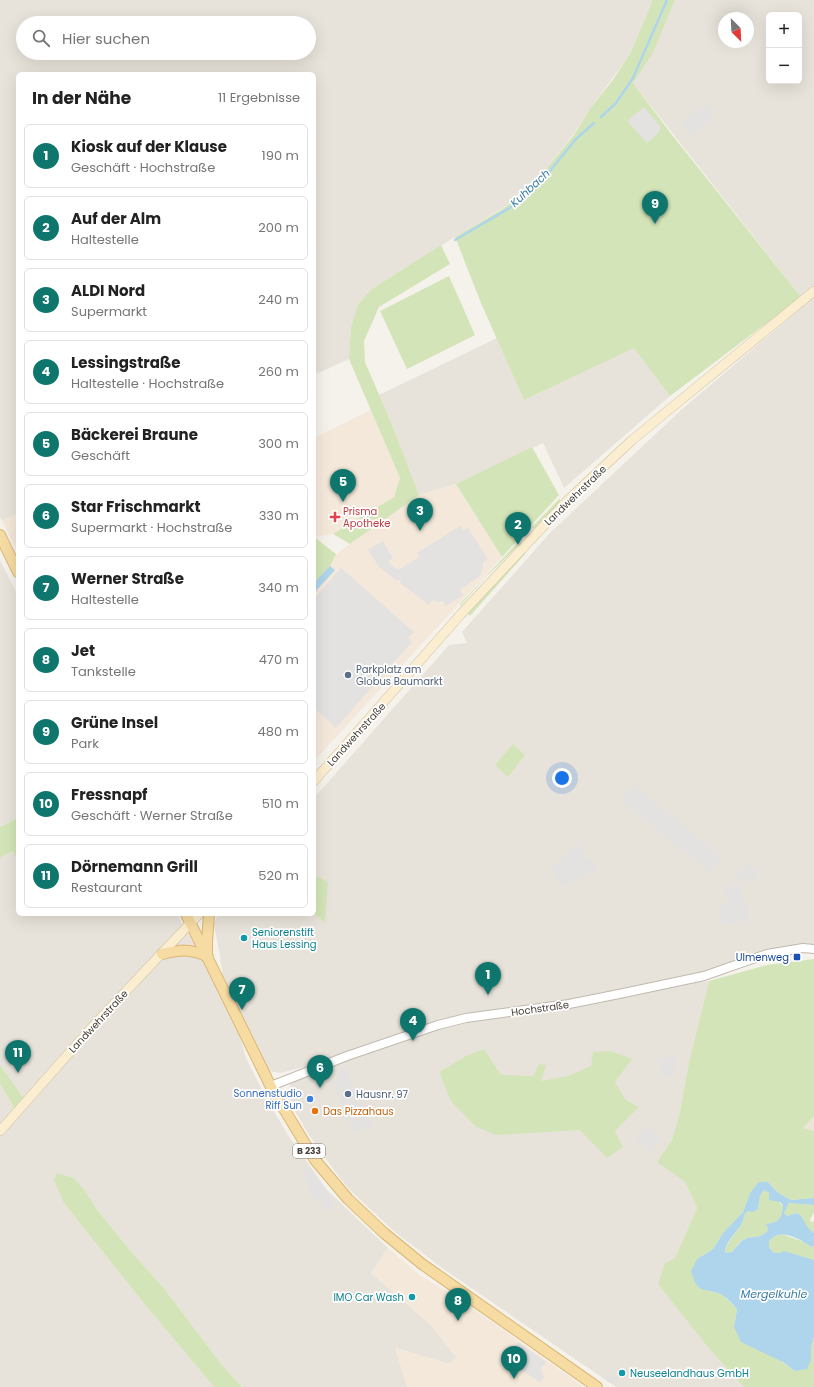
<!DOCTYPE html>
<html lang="de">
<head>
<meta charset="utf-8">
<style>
	body { margin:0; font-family:Poppins,sans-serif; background:#f6f6f6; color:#222 }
	.controls { position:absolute; right:12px; top:12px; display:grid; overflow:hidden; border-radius:6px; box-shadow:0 4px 16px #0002 }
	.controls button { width:36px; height:36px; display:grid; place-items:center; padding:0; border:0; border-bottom:1px solid #e0e0e0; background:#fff; color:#222; font:20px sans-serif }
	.compass { position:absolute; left:718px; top:12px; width:36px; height:36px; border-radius:50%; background:#fff; box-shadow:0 4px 16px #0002; rotate:156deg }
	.you { position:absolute; left:562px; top:778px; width:14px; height:14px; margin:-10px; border:3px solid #fff; border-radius:50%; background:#1a73e8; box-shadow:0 0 0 6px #1a73e833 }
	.badge { display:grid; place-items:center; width:26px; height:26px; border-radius:50%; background:#0f766e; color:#fff; font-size:13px; font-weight:700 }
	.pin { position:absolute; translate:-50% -33px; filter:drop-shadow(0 1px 2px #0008) }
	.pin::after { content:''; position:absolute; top:21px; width:14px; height:12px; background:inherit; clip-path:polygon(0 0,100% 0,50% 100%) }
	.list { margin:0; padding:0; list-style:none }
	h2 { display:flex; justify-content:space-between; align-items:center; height:52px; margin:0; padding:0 16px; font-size:17px }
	h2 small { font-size:13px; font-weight:400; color:#767676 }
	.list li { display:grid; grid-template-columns:26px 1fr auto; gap:12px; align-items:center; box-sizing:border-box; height:64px; margin:0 8px 8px; padding:0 8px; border:1px solid #e0e0e0; border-radius:6px }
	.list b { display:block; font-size:15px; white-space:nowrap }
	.list p { margin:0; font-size:13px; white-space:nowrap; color:#767676 }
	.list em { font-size:13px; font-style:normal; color:#767676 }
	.icon { flex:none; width:22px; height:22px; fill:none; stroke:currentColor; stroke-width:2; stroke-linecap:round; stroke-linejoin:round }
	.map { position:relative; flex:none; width:814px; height:1387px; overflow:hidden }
	.search { position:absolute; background:#fff; box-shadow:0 4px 16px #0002; left:16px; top:16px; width:300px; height:44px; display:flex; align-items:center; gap:10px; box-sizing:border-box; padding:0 14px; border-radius:22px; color:#767676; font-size:15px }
	.panel { position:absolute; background:#fff; box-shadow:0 4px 16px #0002; left:16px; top:72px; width:300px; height:844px; border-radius:6px }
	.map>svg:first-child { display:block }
	.residential { fill:#e8e3da; fill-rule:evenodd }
	.commercial { fill:#f4e8da }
	.education { fill:#ece5d7 }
	.green { fill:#d3e5b8 }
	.parking { fill:#e4e2e0 }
	.water { fill:#aed5eb; fill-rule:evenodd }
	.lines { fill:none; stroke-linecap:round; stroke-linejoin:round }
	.stream { stroke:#aed5eb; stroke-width:2.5 }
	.tertiary-casing { stroke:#c0b9af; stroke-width:10 }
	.secondary-casing { stroke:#d0c19f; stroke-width:10 }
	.primary-casing { stroke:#dbb773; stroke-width:12 }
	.tertiary { stroke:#fff; stroke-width:8 }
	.secondary { stroke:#fbeed0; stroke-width:9 }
	.primary { stroke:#f6dba3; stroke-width:10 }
	.health-dot { fill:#e0444e; stroke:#fff; stroke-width:1.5 }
	.service-dot { fill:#5c6f8a; stroke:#fff; stroke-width:1.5 }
	.culture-dot { fill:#0f9aa8; stroke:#fff; stroke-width:1.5 }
	.transit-dot { fill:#1a4fb4; stroke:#fff; stroke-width:1.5 }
	.shop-dot { fill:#3f7fe0; stroke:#fff; stroke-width:1.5 }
	.food-dot { fill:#e8710a; stroke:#fff; stroke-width:1.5 }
	.labels { text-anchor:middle; stroke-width:3.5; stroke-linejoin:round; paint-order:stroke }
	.shield { fill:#fff; stroke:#807b75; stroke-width:1 }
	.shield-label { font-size:9px; font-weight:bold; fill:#49423a }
	.street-label { font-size:10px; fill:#49423a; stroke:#fff }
	.health-label { font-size:10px; fill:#be3a42; stroke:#fff; text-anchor:start }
	.service-label { font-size:10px; fill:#4e5e75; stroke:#fff; text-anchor:start }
	.culture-label { font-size:10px; fill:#0d838f; stroke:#fff; text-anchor:start }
	.transit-label { font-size:10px; fill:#164399; stroke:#fff; text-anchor:end }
	.shop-label { font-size:10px; fill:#366cbe; stroke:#fff; text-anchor:end }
	.food-label { font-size:10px; fill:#c56008; stroke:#fff; text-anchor:start }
	.water-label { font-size:11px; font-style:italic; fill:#397ca5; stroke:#fff }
</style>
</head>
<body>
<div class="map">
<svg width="814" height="1387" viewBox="0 0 814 1387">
	<rect width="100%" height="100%" fill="#f5f2ec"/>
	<g class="residential">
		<path d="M0,0H651L652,2L629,56L591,107L573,135L532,186L504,207L455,237L372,289L358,304L351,327L349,359L314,375V74H18V513L2,521L0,517ZM23,23H309V53H23Z"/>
		<path d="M675,0H814V287L801,297L633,83L652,54ZM769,15H799V81H769ZM724,18H748V42H724Z"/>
		<polygon points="814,297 814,947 803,947 706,974 619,994 470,1016 333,1060 280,1073 269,1071 234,1011 223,977 220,956 214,925 218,914 314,914 314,798 449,645 467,643 462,632 550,533 681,410"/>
		<polygon points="497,338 524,400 634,347 670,396 564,488 543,443 456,484 419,495 395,432 379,395"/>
		<polygon points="0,560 18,596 18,818 0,827"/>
		<polygon points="13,851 16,857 18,856 18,914 177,914 233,1012 246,1058 265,1096 288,1135 327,1190 388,1248 371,1273 432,1326 457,1358 449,1364 396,1348 407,1387 242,1387 222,1365 163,1287 133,1254 90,1200 64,1203 142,1301 214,1387 0,1387 0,1084 17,1112 5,1073 0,1065 0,858"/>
		<polygon points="709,981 689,1062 680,1111 672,1140 658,1162 685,1182 697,1208 675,1258 665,1263 711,1351 744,1387 616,1387 442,1268 395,1232 352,1192 339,1177 309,1135 292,1106 289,1092 291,1081 438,1026 668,985"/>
	</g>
	<g class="commercial">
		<polygon points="371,410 400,478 394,497 333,534 314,537 314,438"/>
		<polygon points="456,484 502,557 314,761 314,583 330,566 336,554 419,495"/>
		<polygon points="18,513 18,553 2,521"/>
		<polygon points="388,1248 421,1276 455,1296 584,1387 407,1387 395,1348 449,1364 457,1358 432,1326 371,1273"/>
	</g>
	<polygon class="education" points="814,1116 814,1131 803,1128"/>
	<g class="green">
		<polygon points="651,0 675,0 652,55 633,83 669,131 801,297 670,396 634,348 524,400 481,303 455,237 504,208 532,186 574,135 591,107 612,81 630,54 652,2"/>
		<polygon points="441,245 450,264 379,307 364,341 365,362 395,432 419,495 350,544 333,534 394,497 400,478 349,359 351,327 358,304 372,289"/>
		<polygon points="449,276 475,335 407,369 380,311"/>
		<polygon points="532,447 559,495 502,557 456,484"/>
		<polygon points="560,498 560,503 534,529 532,527"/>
		<polygon points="314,537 336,554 330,566 314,583"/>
		<polygon points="516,544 518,546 484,579 460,606 460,604"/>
		<polygon points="524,552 525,554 470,616 468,614"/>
		<polygon points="513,744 525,755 508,777 495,765"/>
		<polygon points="18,818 18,856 16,857 13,851 0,858 0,827"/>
		<polygon points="318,876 328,883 325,923 314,913 314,881"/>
		<polygon points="814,959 814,1116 803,1128 814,1131 814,1198 791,1200 777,1192 768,1182 750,1193 743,1212 723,1233 713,1249 697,1259 709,1291 722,1294 737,1309 734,1327 795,1371 811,1360 811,1348 814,1336 814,1387 744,1387 711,1351 658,1284 665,1263 675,1258 697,1208 685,1182 657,1162 672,1140 680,1111 689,1062 709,981 767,965"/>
		<polygon points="484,1049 501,1075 533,1076 539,1064 546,1065 541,1081 568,1076 591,1066 593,1052 610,1051 632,1059 615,1082 625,1099 639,1107 615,1131 623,1147 607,1158 580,1130 496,1135 475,1126 451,1101 439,1072 466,1056"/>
		<polygon points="0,1065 26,1102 17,1112 0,1084"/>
		<polygon points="57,1173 74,1178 85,1191 96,1208 133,1254 163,1287 222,1365 242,1387 214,1387 142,1301 64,1203 54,1180"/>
		<path d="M764,1190L769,1192L783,1206C781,1220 781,1221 766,1224L768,1230C760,1239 756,1236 747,1238C740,1240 736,1247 732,1252L725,1253C727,1238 744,1228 744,1215L748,1211L758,1209L760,1196Z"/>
		<polygon points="789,1203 814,1205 814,1213 810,1219 811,1222 814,1221 814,1233 808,1229 800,1215 797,1213 787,1216 784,1213"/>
		<polygon points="782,1234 804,1242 811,1247 814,1246 814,1260 774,1253 769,1247 769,1242 774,1236"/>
	</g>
	<g class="parking">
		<polygon points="706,104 716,117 691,136 681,123"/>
		<polygon points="644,107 660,126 660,131 647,143 627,121"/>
		<polygon points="460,526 463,530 468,528 488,559 483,562 483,567 480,576 460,590 463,595 446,606 443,601 438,602 432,600 429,605 400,583 401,580 396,580 379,567 368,550 383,541 393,558 389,561 391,565 395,568 400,569 419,557 417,553"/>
		<polygon points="341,568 414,632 408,638 412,642 336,728 314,708 314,599"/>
		<polygon points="634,785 723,858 710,873 621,800"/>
		<polygon points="579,842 585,858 592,860 596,871 561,887 552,869"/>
		<polygon points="747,862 760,872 752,882 746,877 742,881 735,876"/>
		<polygon points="741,884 743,903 746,903 749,921 722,925 719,906 727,905 724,887"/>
		<polygon points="676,1056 676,1063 674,1076 661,1078 658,1059"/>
		<polygon points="346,1066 363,1107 373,1125 354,1134 334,1082 340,1080 337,1074 339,1071"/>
		<polygon points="296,1090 300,1099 294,1102 290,1093"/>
		<polygon points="649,1126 660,1139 653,1150 649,1153 635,1138"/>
		<polygon points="309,1166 331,1196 333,1202 333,1208 328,1212 318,1199 314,1198 308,1190 310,1187 301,1170"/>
		<polygon points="518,1342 546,1362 541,1369 544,1377 540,1383 505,1357"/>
		<polygon points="606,1374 610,1377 613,1374 618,1379 614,1382 611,1381 609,1383 604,1377"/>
	</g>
	<g class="water">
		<polygon points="330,566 335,570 314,593 314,583"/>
		<path d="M759,1182H768L777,1192L791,1200L814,1198V1205L789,1203L784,1213L787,1216L797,1213C805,1217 804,1227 814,1233V1246L811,1247C802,1240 786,1231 775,1236C772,1237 771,1240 769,1242V1247L774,1253H780L784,1251L814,1260V1336L811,1348V1360L807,1369L795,1371L783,1362L741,1342L734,1327L737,1309C732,1304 726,1296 720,1294C702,1287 698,1295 691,1271L697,1259L713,1249L723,1233L743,1212L750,1193ZM764,1190L769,1193V1200L780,1202L783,1205C781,1220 781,1221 766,1224L768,1230C760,1239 756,1236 747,1238C741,1240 736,1247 732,1252L725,1253C726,1237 744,1229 744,1215L748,1211L753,1212L758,1209L760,1196Z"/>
	</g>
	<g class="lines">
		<g class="stream">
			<polyline points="601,117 616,103 633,78 667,0"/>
			<polyline points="455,240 518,203 549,172 576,139 594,123"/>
		</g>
		<defs>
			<polyline id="tertiary" points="271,1086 347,1056 438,1025 466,1018 569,1004 619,994 704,976 767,954 803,948 814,949"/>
			<g id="secondary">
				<polyline points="314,781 461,614 567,501 631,441 665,413 814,291"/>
				<polyline points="0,1131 93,1026 199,914"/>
			</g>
			<g id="primary">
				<polyline points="0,535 18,572"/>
				<polyline points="186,914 273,1091 315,1160 348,1199 384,1233 422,1264 597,1387"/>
				<polyline points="207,953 207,942 209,914"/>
				<path d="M162,954C180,950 190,948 208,957"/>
			</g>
		</defs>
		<use href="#tertiary" class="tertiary-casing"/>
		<use href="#secondary" class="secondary-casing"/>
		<use href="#primary" class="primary-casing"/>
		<use href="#tertiary" class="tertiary"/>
		<use href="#secondary" class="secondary"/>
		<use href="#primary" class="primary"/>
	</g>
	<path class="health-dot" d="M333 511h4v4h4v4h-4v4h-4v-4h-4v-4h4z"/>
	<g class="service-dot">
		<circle cx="348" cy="675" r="4"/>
		<circle cx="348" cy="1094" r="4"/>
	</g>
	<g class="culture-dot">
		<circle cx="244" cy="938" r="4"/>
		<circle cx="412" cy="1297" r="4"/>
		<circle cx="622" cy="1373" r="4"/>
	</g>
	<rect class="transit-dot" x="793" y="953" width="8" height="8" rx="2"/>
	<circle class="shop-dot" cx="310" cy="1099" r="4"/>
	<circle class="food-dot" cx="315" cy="1111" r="4"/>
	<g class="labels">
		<rect class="shield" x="293" y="1144" width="32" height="14" rx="3"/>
		<g class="shield-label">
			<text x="309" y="1154">B 233</text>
		</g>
		<g class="street-label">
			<text transform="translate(575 495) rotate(-44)" y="4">Landwehrstraße</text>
			<text transform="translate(356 734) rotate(-48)" y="4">Landwehrstraße</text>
			<text transform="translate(540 1008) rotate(-8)" y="4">Hochstraße</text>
			<text transform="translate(98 1021) rotate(-47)" y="4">Landwehrstraße</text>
		</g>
		<g class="health-label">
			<text x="343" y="515">Prisma<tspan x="343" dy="12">Apotheke</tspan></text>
		</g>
		<g class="service-label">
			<text x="356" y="673">Parkplatz am<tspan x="356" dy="12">Globus Baumarkt</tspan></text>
			<text x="356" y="1098">Hausnr. 97</text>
		</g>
		<g class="culture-label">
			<text x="252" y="936">Seniorenstift<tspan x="252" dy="12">Haus Lessing</tspan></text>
			<text x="404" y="1301" text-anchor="end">IMO Car Wash</text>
			<text x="630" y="1377">Neuseelandhaus GmbH</text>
		</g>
		<g class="transit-label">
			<text x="789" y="961">Ulmenweg</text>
		</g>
		<g class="shop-label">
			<text x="302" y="1097">Sonnenstudio<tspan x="302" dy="12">Riff Sun</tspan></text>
		</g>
		<g class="food-label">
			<text x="323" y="1115">Das Pizzahaus</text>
		</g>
		<g class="water-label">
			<text transform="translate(530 188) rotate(-43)" y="4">Kuhbach</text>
			<text x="774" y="1298">Mergelkuhle</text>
		</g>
	</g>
</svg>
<div class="controls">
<button>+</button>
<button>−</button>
</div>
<svg class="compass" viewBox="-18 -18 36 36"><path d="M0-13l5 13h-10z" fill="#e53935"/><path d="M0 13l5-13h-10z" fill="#767676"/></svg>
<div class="you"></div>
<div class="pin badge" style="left:488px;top:995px">1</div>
<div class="pin badge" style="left:518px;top:545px">2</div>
<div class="pin badge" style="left:420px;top:531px">3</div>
<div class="pin badge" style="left:413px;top:1041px">4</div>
<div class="pin badge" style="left:343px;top:502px">5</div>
<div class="pin badge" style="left:320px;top:1088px">6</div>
<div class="pin badge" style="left:242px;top:1010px">7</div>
<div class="pin badge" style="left:458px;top:1321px">8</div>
<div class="pin badge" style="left:655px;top:224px">9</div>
<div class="pin badge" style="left:514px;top:1379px">10</div>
<div class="pin badge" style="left:18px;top:1073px">11</div>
<div class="search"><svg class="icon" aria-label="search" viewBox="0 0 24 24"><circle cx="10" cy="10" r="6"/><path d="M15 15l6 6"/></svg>Hier suchen</div>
<section class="panel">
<h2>In der Nähe<small>11 Ergebnisse</small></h2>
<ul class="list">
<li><span class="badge">1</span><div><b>Kiosk auf der Klause</b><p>Geschäft · Hochstraße</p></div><em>190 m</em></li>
<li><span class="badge">2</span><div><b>Auf der Alm</b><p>Haltestelle</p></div><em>200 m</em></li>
<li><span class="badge">3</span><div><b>ALDI Nord</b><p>Supermarkt</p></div><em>240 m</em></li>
<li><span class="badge">4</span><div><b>Lessingstraße</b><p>Haltestelle · Hochstraße</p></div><em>260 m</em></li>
<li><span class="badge">5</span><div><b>Bäckerei Braune</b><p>Geschäft</p></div><em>300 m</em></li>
<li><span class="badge">6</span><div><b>Star Frischmarkt</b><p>Supermarkt · Hochstraße</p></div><em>330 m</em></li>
<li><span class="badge">7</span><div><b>Werner Straße</b><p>Haltestelle</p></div><em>340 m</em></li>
<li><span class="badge">8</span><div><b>Jet</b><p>Tankstelle</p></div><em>470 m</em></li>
<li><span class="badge">9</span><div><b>Grüne Insel</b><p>Park</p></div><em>480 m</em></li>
<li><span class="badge">10</span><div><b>Fressnapf</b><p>Geschäft · Werner Straße</p></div><em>510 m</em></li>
<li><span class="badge">11</span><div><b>Dörnemann Grill</b><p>Restaurant</p></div><em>520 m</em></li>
</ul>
</section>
</div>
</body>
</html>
